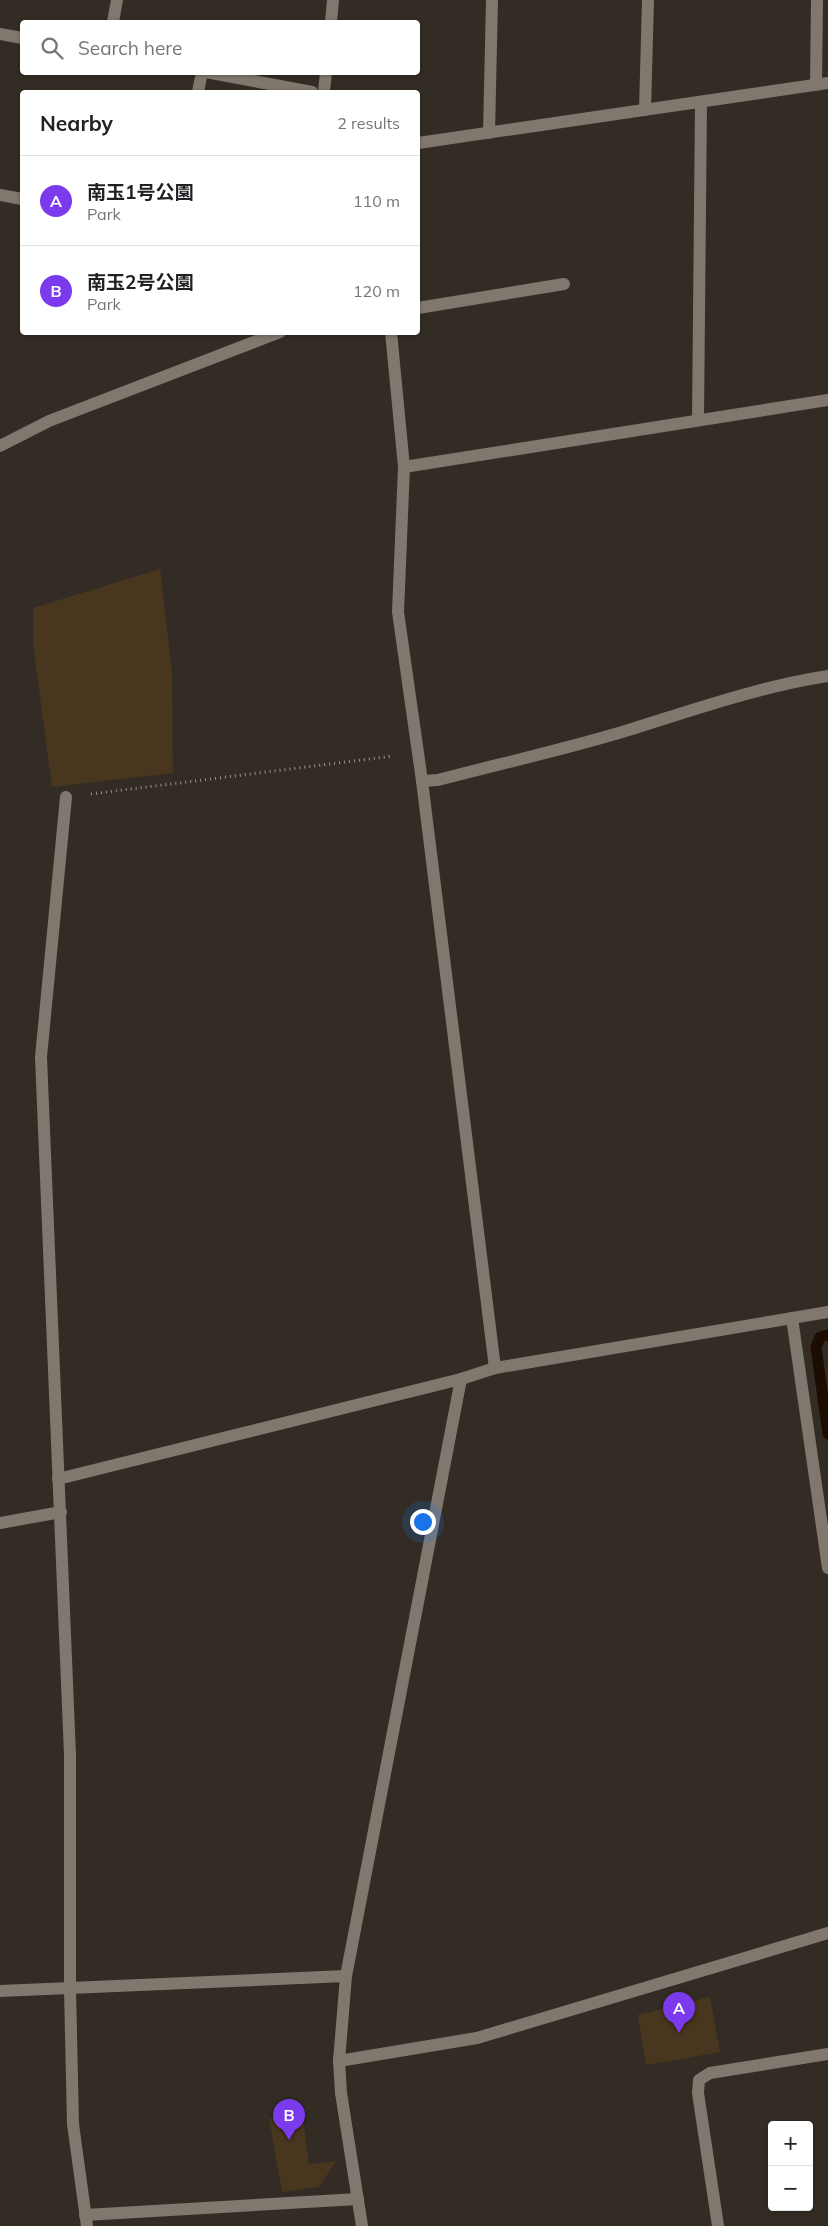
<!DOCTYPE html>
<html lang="en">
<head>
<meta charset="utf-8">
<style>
	body { margin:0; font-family:Mulish,"Noto Sans JP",sans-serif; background:#f6f6f6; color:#202124 }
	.controls { position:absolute; right:15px; bottom:15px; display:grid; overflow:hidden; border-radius:5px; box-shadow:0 1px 4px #0004 }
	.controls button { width:45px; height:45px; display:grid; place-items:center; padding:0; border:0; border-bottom:1px solid #e0e0e0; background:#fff; color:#202124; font:25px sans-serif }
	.you { position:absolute; left:422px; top:1521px; width:18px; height:18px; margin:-12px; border:4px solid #fff; border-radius:50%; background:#1a73e8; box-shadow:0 0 0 8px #1a73e833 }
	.badge { display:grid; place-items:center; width:32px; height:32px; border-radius:50%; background:#7c3aed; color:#fff; font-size:16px; font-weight:700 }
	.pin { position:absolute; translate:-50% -41px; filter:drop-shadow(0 1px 2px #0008) }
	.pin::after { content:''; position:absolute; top:26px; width:18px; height:15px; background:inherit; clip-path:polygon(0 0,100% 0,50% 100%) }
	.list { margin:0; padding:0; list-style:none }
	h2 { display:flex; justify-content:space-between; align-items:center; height:65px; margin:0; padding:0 20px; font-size:21px }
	h2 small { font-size:16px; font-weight:400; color:#757577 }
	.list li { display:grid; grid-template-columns:32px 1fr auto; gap:15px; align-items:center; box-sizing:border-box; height:90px; padding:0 20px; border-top:1px solid #e0e0e0 }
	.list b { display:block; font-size:19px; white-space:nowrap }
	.list p { margin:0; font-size:16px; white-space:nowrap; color:#757577 }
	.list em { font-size:16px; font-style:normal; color:#757577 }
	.icon { flex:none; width:28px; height:28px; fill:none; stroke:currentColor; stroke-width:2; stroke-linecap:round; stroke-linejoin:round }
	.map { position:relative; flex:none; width:828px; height:2226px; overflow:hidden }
	.search { position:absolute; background:#fff; box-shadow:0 1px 4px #0004; left:20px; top:20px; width:400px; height:55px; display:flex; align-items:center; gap:12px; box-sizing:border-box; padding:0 18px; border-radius:5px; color:#757577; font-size:19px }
	.panel { position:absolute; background:#fff; box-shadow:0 1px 4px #0004; left:20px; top:90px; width:400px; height:245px; border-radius:5px }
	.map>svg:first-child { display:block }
	.green { fill:#49361f }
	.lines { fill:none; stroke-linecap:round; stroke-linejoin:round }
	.stream { stroke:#1d0d00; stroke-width:11 }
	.path { stroke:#9a948e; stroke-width:3; stroke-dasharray:1 4; stroke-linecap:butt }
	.service { stroke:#80786f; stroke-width:12 }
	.minor { stroke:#80786f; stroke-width:12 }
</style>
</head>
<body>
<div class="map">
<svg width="828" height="2226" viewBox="0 0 828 2226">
	<rect width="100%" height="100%" fill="#332c24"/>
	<g class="green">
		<polygon points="160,569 172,672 173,773 52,787 33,644 33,608"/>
		<polygon points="710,1997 720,2052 646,2065 638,2015"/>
		<polygon points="302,2112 309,2164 336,2161 319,2187 282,2192 269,2119"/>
	</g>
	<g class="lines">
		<polyline class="stream" points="828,1335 820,1337 816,1347 828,1434"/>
		<polyline class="path" points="91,794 393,756"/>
		<polyline class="service" points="339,2061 477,2038 828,1933"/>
		<g class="minor">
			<polyline points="113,22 117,0"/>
			<polyline points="331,22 333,0"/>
			<polyline points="0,34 22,38"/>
			<polyline points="206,72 312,92"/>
			<polyline points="816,85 817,0"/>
			<polyline points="198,92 202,72"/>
			<polyline points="324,92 326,72"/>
			<polyline points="645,110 648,0"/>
			<polyline points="489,133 492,0"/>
			<polyline points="418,143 828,83"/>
			<polyline points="0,195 22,199"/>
			<polyline points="418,308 564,284"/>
			<polyline points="391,332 404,467 398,612 422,781 495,1368"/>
			<polyline points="698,420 701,102"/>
			<polyline points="0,446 49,421 280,332"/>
			<polyline points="404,467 828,400"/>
			<path d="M422,781L438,780C499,764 562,750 622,732C691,711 757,687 828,676"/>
			<polyline points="66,797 41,1057 70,1755 70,1989 73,2124 87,2226"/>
			<polyline points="792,1318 828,1568"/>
			<polyline points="58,1479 461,1379 495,1368 828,1312"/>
			<polyline points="0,1523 61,1512"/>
			<polyline points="0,1991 346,1976"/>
			<polyline points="85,2215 358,2199"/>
			<polyline points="362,2226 341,2093 339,2061 346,1976 461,1379"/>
			<polyline points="718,2226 698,2093 699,2080 710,2073 828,2054"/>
		</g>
	</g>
</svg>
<div class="controls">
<button>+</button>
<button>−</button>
</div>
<div class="you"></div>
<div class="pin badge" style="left:679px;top:2033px">A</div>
<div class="pin badge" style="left:289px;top:2140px">B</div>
<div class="search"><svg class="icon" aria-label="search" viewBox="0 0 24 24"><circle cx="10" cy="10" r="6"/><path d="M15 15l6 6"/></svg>Search here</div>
<section class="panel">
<h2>Nearby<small>2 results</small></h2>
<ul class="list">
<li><span class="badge">A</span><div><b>南玉1号公園</b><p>Park</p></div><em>110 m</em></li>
<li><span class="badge">B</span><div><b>南玉2号公園</b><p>Park</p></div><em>120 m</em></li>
</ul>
</section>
</div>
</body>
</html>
